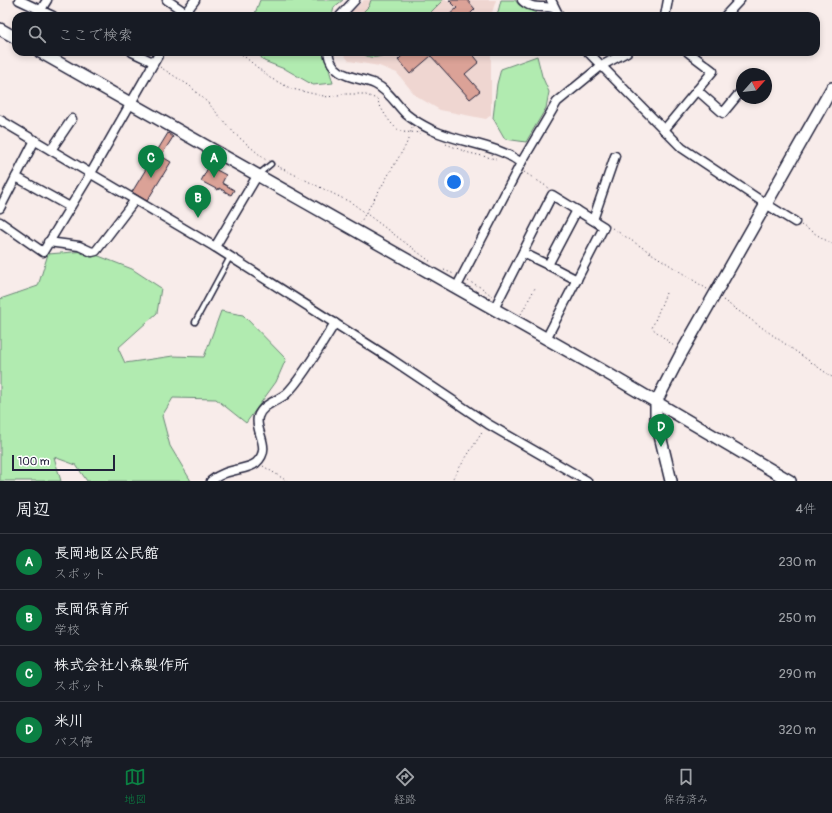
<!DOCTYPE html>
<html lang="ja">
<head>
<meta charset="utf-8">
<style>
	body { margin:0; font-family:Pangolin,"Klee One",sans-serif; background:#242831; color:#f1f3f6 }
	.compass { position:absolute; left:736px; top:68px; width:36px; height:36px; border-radius:50%; background:#171b24; box-shadow:0 2px 6px #0003; rotate:63deg }
	.scale { position:absolute; left:12px; bottom:10px; width:103px; box-sizing:border-box; padding-left:4px; border:2px solid #22223b; border-top:0; font-size:11px; line-height:14px; white-space:nowrap; color:#22223b; -webkit-text-stroke:3px #fff; paint-order:stroke }
	.you { position:absolute; left:454px; top:182px; width:14px; height:14px; margin:-10px; border:3px solid #fff; border-radius:50%; background:#1a73e8; box-shadow:0 0 0 6px #1a73e833 }
	.badge { display:grid; place-items:center; width:26px; height:26px; border-radius:50%; background:#0b8043; color:#fff; font-size:13px; font-weight:700 }
	.pin { position:absolute; translate:-50% -33px; filter:drop-shadow(0 1px 2px #0008) }
	.pin::after { content:''; position:absolute; top:21px; width:14px; height:12px; background:inherit; clip-path:polygon(0 0,100% 0,50% 100%) }
	.list { margin:0; padding:0; list-style:none }
	h2 { display:flex; justify-content:space-between; align-items:center; height:52px; margin:0; padding:0 16px; font-size:17px }
	h2 small { font-size:13px; font-weight:400; color:#9ea1a6 }
	.list li { display:grid; grid-template-columns:26px 1fr auto; gap:12px; align-items:center; box-sizing:border-box; height:56px; padding:0 16px; border-top:1px solid #363941 }
	.list b { display:block; font-size:15px; white-space:nowrap }
	.list p { margin:0; font-size:13px; white-space:nowrap; color:#9ea1a6 }
	.list em { font-size:13px; font-style:normal; color:#9ea1a6 }
	.icon { flex:none; width:22px; height:22px; fill:none; stroke:currentColor; stroke-width:2; stroke-linecap:round; stroke-linejoin:round }
	.map { position:relative; flex:none; width:832px; height:481px; overflow:hidden }
	.search { position:absolute; background:#171b24; box-shadow:0 2px 6px #0003; left:12px; right:12px; top:12px; height:44px; display:flex; align-items:center; gap:10px; box-sizing:border-box; padding:0 14px; border-radius:12px; color:#9ea1a6; font-size:15px }
	.sheet { height:276px; background:#171b24 }
	nav { display:flex; justify-content:space-around; align-items:center; box-sizing:border-box; height:56px; border-top:1px solid #363941; background:#171b24; font-size:11px; color:#9ea1a6 }
	nav a { display:grid; justify-items:center; gap:2px }
	nav .on { color:#0b8043 }
	.map>svg:first-child { display:block }
	.built { fill:#efd6d1 }
	.green { fill:#b1ebb0; stroke:#6a8676 }
	.building { fill:#dba297; stroke:#22223b }
	.lines { fill:none; stroke-linecap:round; stroke-linejoin:round }
	.lane-casing { stroke:#22223b; stroke-width:7 }
	.street-casing { stroke:#22223b; stroke-width:11 }
	.secondary-casing { stroke:#22223b; stroke-width:14 }
	.path { stroke:#22223b; stroke-width:1; stroke-dasharray:1 3; stroke-linecap:butt }
	.lane { stroke:#fff; stroke-width:4 }
	.street { stroke:#fff; stroke-width:8 }
	.secondary { stroke:#fff; stroke-width:11 }
</style>
</head>
<body>
<div class="map">
<svg width="832" height="481" viewBox="0 0 832 481">
	<rect width="100%" height="100%" fill="#f8ecea"/>
	<filter id="ink" filterUnits="userSpaceOnUse"><feTurbulence type="fractalNoise" baseFrequency=".025" numOctaves="2"/><feDisplacementMap in="SourceGraphic" scale="8" xChannelSelector="R" yChannelSelector="G"/><feConvolveMatrix kernelMatrix="1 2 1 2 8 2 1 2 1" color-interpolation-filters="sRGB"/></filter>
	<g filter="url(#ink)">
		<g class="built">
			<polygon points="364,0 496,0 491,16 347,16"/>
			<polygon points="342,52 491,52 491,115 486,119 440,110 416,96 397,73 379,66 349,61"/>
		</g>
		<g class="green">
			<polygon points="260,0 343,0 334,7 332,16 254,16"/>
			<polygon points="371,0 443,0 427,16 359,16 369,6"/>
			<polygon points="501,0 515,0 519,5 536,13 537,16 497,16"/>
			<polygon points="257,52 324,52 333,83 313,85 287,70 264,61"/>
			<path d="M361,52H391C380,57 371,61 361,52Z"/>
			<polygon points="537,56 542,76 549,92 546,108 526,142 505,139 493,118 497,84 501,69"/>
			<polygon points="86,251 132,269 161,288 157,313 118,348 125,363 173,356 204,357 221,311 243,315 286,359 276,382 246,423 216,399 173,398 162,416 170,446 191,481 87,481 76,465 54,457 61,481 0,481 0,299 38,286 48,254"/>
		</g>
		<g class="building">
			<polygon points="449,0 467,0 475,9 468,16 448,16 457,8"/>
			<polygon points="406,52 471,52 479,62 465,74 480,91 470,99 431,56 410,74 398,60"/>
			<polygon points="168,133 173,137 161,156 171,162 147,201 132,192"/>
			<polygon points="209,166 226,175 222,183 234,190 231,195 219,188 218,190 201,181"/>
		</g>
		<g class="lines">
			<defs>
				<g id="lane">
					<polyline points="259,174 271,164"/>
					<polyline points="195,322 230,257"/>
				</g>
				<g id="street">
					<polyline points="19,0 53,16"/>
					<polyline points="167,0 186,13"/>
					<path d="M522,0C530,9 542,6 553,8"/>
					<polyline points="551,0 559,16"/>
					<polyline points="37,16 47,0"/>
					<polyline points="183,16 195,0"/>
					<polyline points="340,16 355,0"/>
					<polyline points="665,16 668,0"/>
					<polyline points="725,16 740,0"/>
					<polyline points="132,52 153,62"/>
					<path d="M328,52C332,79 357,76 375,84C388,90 396,104 406,114C413,120 424,126 432,130C460,143 499,145 521,163"/>
					<polyline points="588,52 682,148 766,204 795,222"/>
					<polyline points="697,90 723,113 742,90"/>
					<polyline points="0,120 215,247 391,359 488,424 587,481"/>
					<polyline points="664,130 713,71 688,52"/>
					<polyline points="51,150 72,119"/>
					<polyline points="16,177 70,207"/>
					<polyline points="0,208 35,140"/>
					<polyline points="593,220 615,156"/>
					<polyline points="0,222 43,252 91,173 160,52"/>
					<polyline points="48,242 79,246 92,252 96,251 135,200"/>
					<polyline points="215,247 257,176"/>
					<polyline points="523,253 548,265 577,210"/>
					<polyline points="548,265 577,280"/>
					<polyline points="456,288 521,163 557,102 601,66 627,52"/>
					<polyline points="494,309 552,195 604,227 546,339"/>
					<path d="M211,481C226,468 245,471 256,463C273,448 254,431 258,417C262,404 278,401 286,394C302,379 322,343 335,323"/>
				</g>
				<g id="secondary">
					<polyline points="0,29 16,38"/>
					<polyline points="40,52 600,369 790,481"/>
					<polyline points="671,481 656,419 656,402 682,352 832,88"/>
				</g>
			</defs>
			<use href="#lane" class="lane-casing"/>
			<use href="#street" class="street-casing"/>
			<use href="#secondary" class="secondary-casing"/>
			<g class="path">
				<path d="M239,52L270,78L292,89L328,97L343,94H363L377,99C381,109 392,129 403,132C410,133 414,131 422,134"/>
				<polyline points="160,67 190,86 209,104 235,134 267,161"/>
				<polyline points="446,144 469,153 496,159"/>
				<polyline points="277,166 352,203 431,262"/>
				<polyline points="524,172 549,188"/>
				<polyline points="360,223 406,145 412,128"/>
				<polyline points="801,225 832,244"/>
				<polyline points="612,228 707,289"/>
				<polyline points="444,270 454,274"/>
				<polyline points="468,281 482,288 492,296"/>
				<polyline points="666,293 652,328 675,347"/>
				<polyline points="723,300 832,377"/>
				<polyline points="521,314 535,288"/>
				<polyline points="263,466 287,481"/>
				<polyline points="451,481 483,431"/>
			</g>
			<use href="#lane" class="lane"/>
			<use href="#street" class="street"/>
			<use href="#secondary" class="secondary"/>
		</g>
	</g>
</svg>
<svg class="compass" viewBox="-18 -18 36 36"><path d="M0-13l5 13h-10z" fill="#e53935"/><path d="M0 13l5-13h-10z" fill="#9ea1a6"/></svg>
<div class="scale">100 m</div>
<div class="you"></div>
<div class="pin badge" style="left:214px;top:178px">A</div>
<div class="pin badge" style="left:198px;top:218px">B</div>
<div class="pin badge" style="left:151px;top:178px">C</div>
<div class="pin badge" style="left:661px;top:447px">D</div>
<div class="search"><svg class="icon" aria-label="search" viewBox="0 0 24 24"><circle cx="10" cy="10" r="6"/><path d="M15 15l6 6"/></svg>ここで検索</div>
</div>
<section class="sheet">
<h2>周辺<small>4件</small></h2>
<ul class="list">
<li><span class="badge">A</span><div><b>長岡地区公民館</b><p>スポット</p></div><em>230 m</em></li>
<li><span class="badge">B</span><div><b>長岡保育所</b><p>学校</p></div><em>250 m</em></li>
<li><span class="badge">C</span><div><b>株式会社小森製作所</b><p>スポット</p></div><em>290 m</em></li>
<li><span class="badge">D</span><div><b>米川</b><p>バス停</p></div><em>320 m</em></li>
</ul>
</section>
<nav>
<a class="on"><svg class="icon" aria-label="map" viewBox="0 0 24 24"><path d="M3 6l6-2 6 2 6-2v14l-6 2-6-2-6 2zM9 4v14M15 6v14"/></svg>地図</a>
<a><svg class="icon" aria-label="directions" viewBox="0 0 24 24"><path d="M12 3l9 9-9 9-9-9zM9 14v-3h6M13 9l2 2-2 2"/></svg>経路</a>
<a><svg class="icon" aria-label="saved" viewBox="0 0 24 24"><path d="M7 4h10v16l-5-4-5 4z"/></svg>保存済み</a>
</nav>
</body>
</html>
